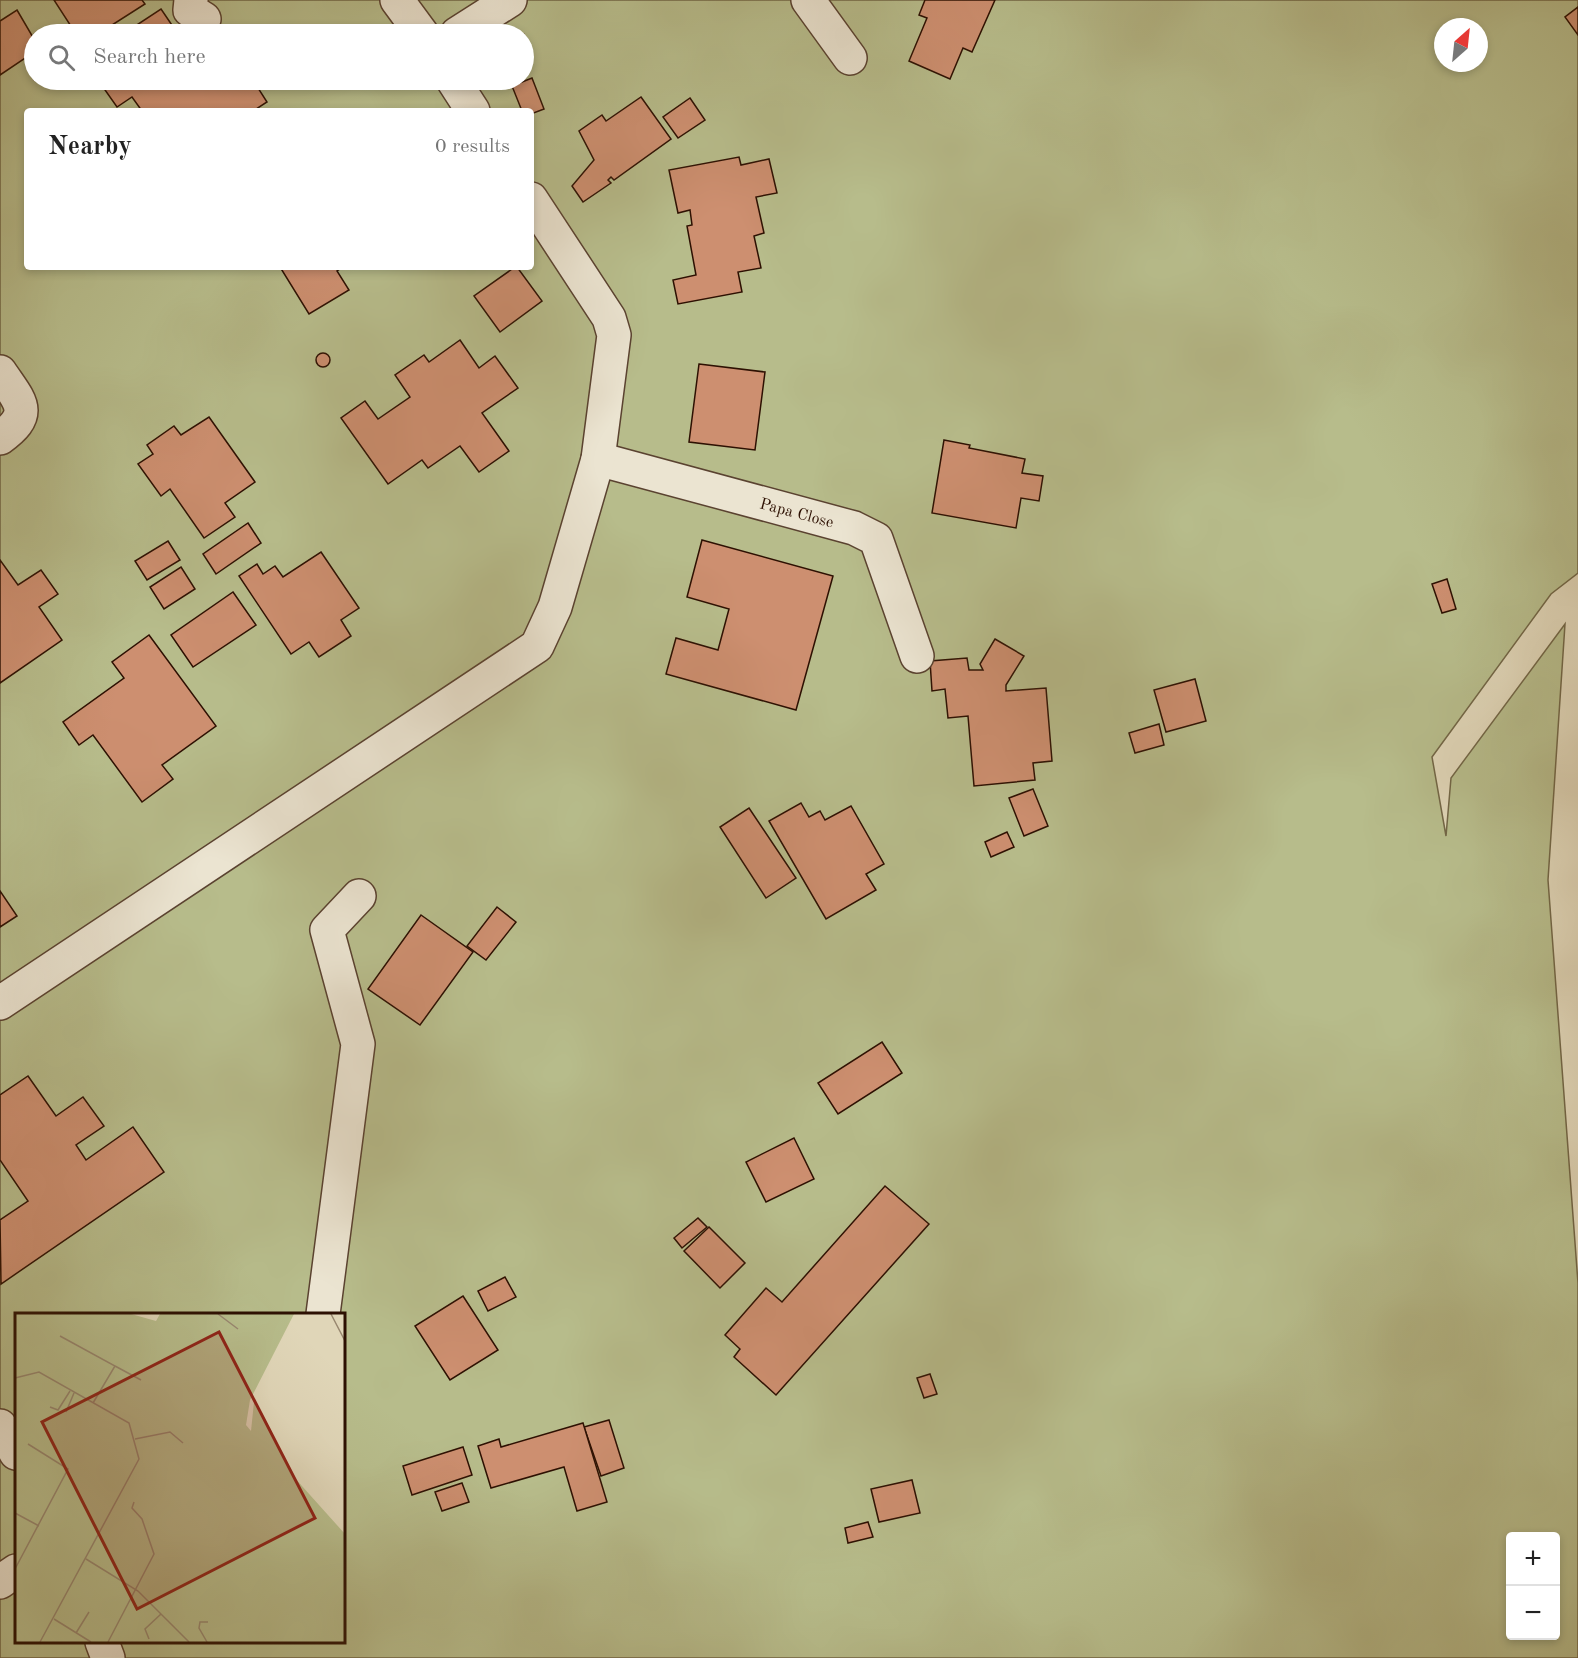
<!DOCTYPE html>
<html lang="en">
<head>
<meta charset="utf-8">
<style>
	body { margin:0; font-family:"Old Standard TT",serif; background:#f6f6f6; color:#222 }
	.controls { position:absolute; right:18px; bottom:18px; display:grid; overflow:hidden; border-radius:6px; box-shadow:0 3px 9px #0003 }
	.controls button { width:54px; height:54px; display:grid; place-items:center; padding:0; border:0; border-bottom:2px solid #e0e0e0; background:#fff; color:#222; font:30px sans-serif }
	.compass { position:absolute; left:1434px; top:18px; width:54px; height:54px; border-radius:50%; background:#fff; box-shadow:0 3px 9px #0003; rotate:27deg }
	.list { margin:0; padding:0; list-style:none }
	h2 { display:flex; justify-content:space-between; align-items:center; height:78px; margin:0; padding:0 24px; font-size:26px }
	h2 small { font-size:20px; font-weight:400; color:#767676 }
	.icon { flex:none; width:33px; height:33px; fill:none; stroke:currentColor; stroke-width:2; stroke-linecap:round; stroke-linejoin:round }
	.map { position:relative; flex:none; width:1578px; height:1658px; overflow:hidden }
	.search { position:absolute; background:#fff; box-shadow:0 3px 9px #0003; left:24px; top:24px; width:510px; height:66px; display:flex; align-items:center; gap:15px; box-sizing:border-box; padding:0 21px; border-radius:33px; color:#767676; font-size:22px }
	.panel { position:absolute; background:#fff; box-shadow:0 3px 9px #0003; left:24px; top:108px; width:510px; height:162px; border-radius:6px }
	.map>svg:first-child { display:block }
	.green { fill:#b7bc8b; stroke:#726646; stroke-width:1.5; fill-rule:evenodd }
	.building { fill:#cd8f70; stroke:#2d1002; stroke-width:1.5 }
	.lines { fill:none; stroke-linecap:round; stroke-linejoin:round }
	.minor-casing { stroke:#5a4230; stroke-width:36 }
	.minor { stroke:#ebe4d1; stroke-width:33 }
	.labels { text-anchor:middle; stroke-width:6; stroke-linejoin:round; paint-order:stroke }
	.street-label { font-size:16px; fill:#2d1002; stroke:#ebe4d1 }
	.inset-road { fill:none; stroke:#98876f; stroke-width:1.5 }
	.view { fill:#8f2418; fill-opacity:0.15; stroke:#8f2418; stroke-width:3 }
	.inset-edge { fill:none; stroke:#2d1002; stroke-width:3 }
</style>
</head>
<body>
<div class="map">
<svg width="1578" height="1658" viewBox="0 0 1578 1658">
	<rect width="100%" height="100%" fill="#e0d6b8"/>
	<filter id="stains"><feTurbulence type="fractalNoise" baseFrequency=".00333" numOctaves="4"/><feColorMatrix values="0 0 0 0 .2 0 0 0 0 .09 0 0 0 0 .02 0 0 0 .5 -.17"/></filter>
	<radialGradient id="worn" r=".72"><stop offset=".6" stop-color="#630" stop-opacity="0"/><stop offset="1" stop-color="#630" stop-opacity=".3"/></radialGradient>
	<path class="green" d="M0,0H1578V573L1551,594L1432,757L1446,836L1451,778L1565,624L1548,880L1578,1283V1658H0ZM1443,27H1479V63H1443ZM34,34H524V80H34ZM27,111H531V267H27ZM16,1314H344V1642H16ZM1510,1536H1556V1636H1510Z"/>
	<g class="building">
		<polygon points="54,0 142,0 145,4 98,34 76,34"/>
		<polygon points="925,0 995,0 972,52 963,48 950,79 909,61 927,18 919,15"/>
		<polygon points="1578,7 1578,35 1565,17"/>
		<polygon points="161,9 178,34 123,34"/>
		<polygon points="17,10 34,39 34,52 0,75 0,21"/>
		<polygon points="532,78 544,109 531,114 531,111 522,111 512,86"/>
		<polygon points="98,80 253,80 267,102 253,111 142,111 132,97 117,107"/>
		<polygon points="641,97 671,139 614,180 611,177 608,180 611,183 583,202 572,186 594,160 579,131 602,115 606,121"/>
		<polygon points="690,98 705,120 678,138 663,117"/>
		<polygon points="739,157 741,165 769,159 777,193 756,197 764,233 754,236 761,268 738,272 742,292 678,304 673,280 696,275 687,226 692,225 690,210 678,213 669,170"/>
		<polygon points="280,267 343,267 337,271 349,290 309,314"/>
		<polygon points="515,267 517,267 542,301 500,332 474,296"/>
		<polygon points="460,340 479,368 495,356 518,388 482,413 509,451 479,472 460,446 428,468 422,460 388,484 341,418 365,401 378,419 410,397 395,375 424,355 429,362"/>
		<circle cx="323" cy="360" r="7"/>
		<polygon points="699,364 765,372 755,450 689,442"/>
		<polygon points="209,417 255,482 225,503 235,517 204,538 170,489 161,496 138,464 153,454 147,445 174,426 181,435"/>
		<polygon points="944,440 970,445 969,448 1025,459 1022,473 1043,476 1039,501 1021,498 1016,528 932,513"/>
		<polygon points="248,523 261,543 216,574 203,554"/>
		<polygon points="702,540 833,576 796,710 666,674 676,638 718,650 729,609 687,597"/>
		<polygon points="168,541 180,560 147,580 135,561"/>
		<polygon points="321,552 359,608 341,620 351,636 319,657 309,642 291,654 239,576 257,564 263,574 275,566 283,577"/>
		<polygon points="0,560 18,585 41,570 58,594 39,607 62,640 0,683"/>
		<polygon points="181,567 195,589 164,609 150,587"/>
		<polygon points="1447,579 1456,609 1442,613 1432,584"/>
		<polygon points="233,592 256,625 193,667 171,635"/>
		<polygon points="149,635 216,726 162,765 173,779 142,802 93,735 79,745 63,722 124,678 112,662"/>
		<polygon points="995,639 1024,656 1006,685 1006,691 1046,688 1052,761 1033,763 1035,780 974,786 968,716 948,718 945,689 932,691 930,661 967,658 969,670 983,670 980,664"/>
		<polygon points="1195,679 1206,721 1166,732 1154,690"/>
		<polygon points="1159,724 1164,745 1135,753 1129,733"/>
		<polygon points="1033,789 1048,826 1024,836 1009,798"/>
		<polygon points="801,803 809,817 820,811 825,820 851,806 884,864 866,874 876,890 826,919 769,821"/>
		<polygon points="749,808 796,878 766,898 720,827"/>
		<polygon points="1007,832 1014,847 991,857 985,842"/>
		<polygon points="0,891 17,916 0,927"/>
		<polygon points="497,907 516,922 486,960 467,946"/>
		<polygon points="421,915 473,952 420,1025 368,989"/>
		<polygon points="882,1042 902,1073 838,1114 818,1083"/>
		<polygon points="28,1076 56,1116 83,1097 104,1126 76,1145 86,1160 133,1127 164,1172 1,1284 0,1220 28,1201 0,1160 0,1095"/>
		<polygon points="794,1138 814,1179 766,1202 746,1162"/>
		<polygon points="885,1186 929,1224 776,1395 734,1357 740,1349 725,1335 766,1288 782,1302"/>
		<polygon points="698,1218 707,1227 682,1248 674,1238"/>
		<polygon points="709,1227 745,1263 720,1288 684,1251"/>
		<polygon points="505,1277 516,1297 488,1311 478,1291"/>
		<polygon points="463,1296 498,1350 450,1380 415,1326"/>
		<polygon points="930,1374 937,1394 924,1398 917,1378"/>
		<polygon points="609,1420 624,1468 601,1476 584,1427"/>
		<polygon points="583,1423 607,1502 577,1511 564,1467 491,1488 478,1446 499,1439 501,1447"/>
		<polygon points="463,1447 472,1475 412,1495 403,1466"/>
		<polygon points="912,1480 920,1513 879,1522 871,1489"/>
		<polygon points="462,1483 469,1502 442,1511 435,1492"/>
		<polygon points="868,1522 873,1537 848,1543 845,1528"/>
	</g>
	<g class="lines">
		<defs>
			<g id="minor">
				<polyline points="191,0 190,10 204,19"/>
				<polyline points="397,0 422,34"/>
				<polyline points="808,0 850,58"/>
				<polyline points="457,34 510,0"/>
				<polyline points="453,80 473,111"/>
				<path d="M0,372C20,402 35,413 0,438"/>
				<polyline points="598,459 854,528 876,539 917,656"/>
				<polyline points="0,1003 537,646 555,607 598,459 614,335 609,318 531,199"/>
				<polyline points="323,1314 358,1044 327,930 359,896"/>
				<polyline points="0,1426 16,1453"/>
				<polyline points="0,1582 16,1571"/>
				<polyline points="102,1642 108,1658"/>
			</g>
		</defs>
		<use href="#minor" class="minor-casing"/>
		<use href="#minor" class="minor"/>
	</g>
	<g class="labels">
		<g class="street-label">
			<text transform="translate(797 512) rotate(15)" y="6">Papa Close</text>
		</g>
	</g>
	<g transform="translate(15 1313)">
		<rect width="330" height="330" fill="#e0d6b8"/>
		<path d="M0,1H116L141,8L145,1H279L235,87L231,112L236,118L239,89L278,163L330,221V329H0Z" fill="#b7bc8b"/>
		<path class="inset-road" d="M203,1L223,16M316,1L330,28M45,23L100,53L78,90M100,53L126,67M0,65L24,59L114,110L124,146L25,329M35,94L43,97L55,78M51,99L59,80M330,115V166M120,126L155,119L168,130M0,200L24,213M71,246L123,278L174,329M0,256L53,156L13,131M39,306L76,329M61,320L74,299M134,326L130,316L146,301M93,329L139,241L127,206L117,195L119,189M192,329L184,315L185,309H193"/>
		<path class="view" d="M204,19L300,205L122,296L27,109Z"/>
		<rect width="330" height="330" class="inset-edge"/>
	</g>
	<rect width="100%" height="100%" filter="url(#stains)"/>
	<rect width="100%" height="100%" fill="url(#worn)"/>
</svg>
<div class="controls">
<button>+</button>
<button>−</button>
</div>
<svg class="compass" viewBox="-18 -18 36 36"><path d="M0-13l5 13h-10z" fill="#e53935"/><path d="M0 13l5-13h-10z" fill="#767676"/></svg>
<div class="search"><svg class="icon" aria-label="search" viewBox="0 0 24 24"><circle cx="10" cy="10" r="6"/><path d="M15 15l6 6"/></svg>Search here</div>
<section class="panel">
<h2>Nearby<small>0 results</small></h2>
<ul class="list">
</ul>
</section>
</div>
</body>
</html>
